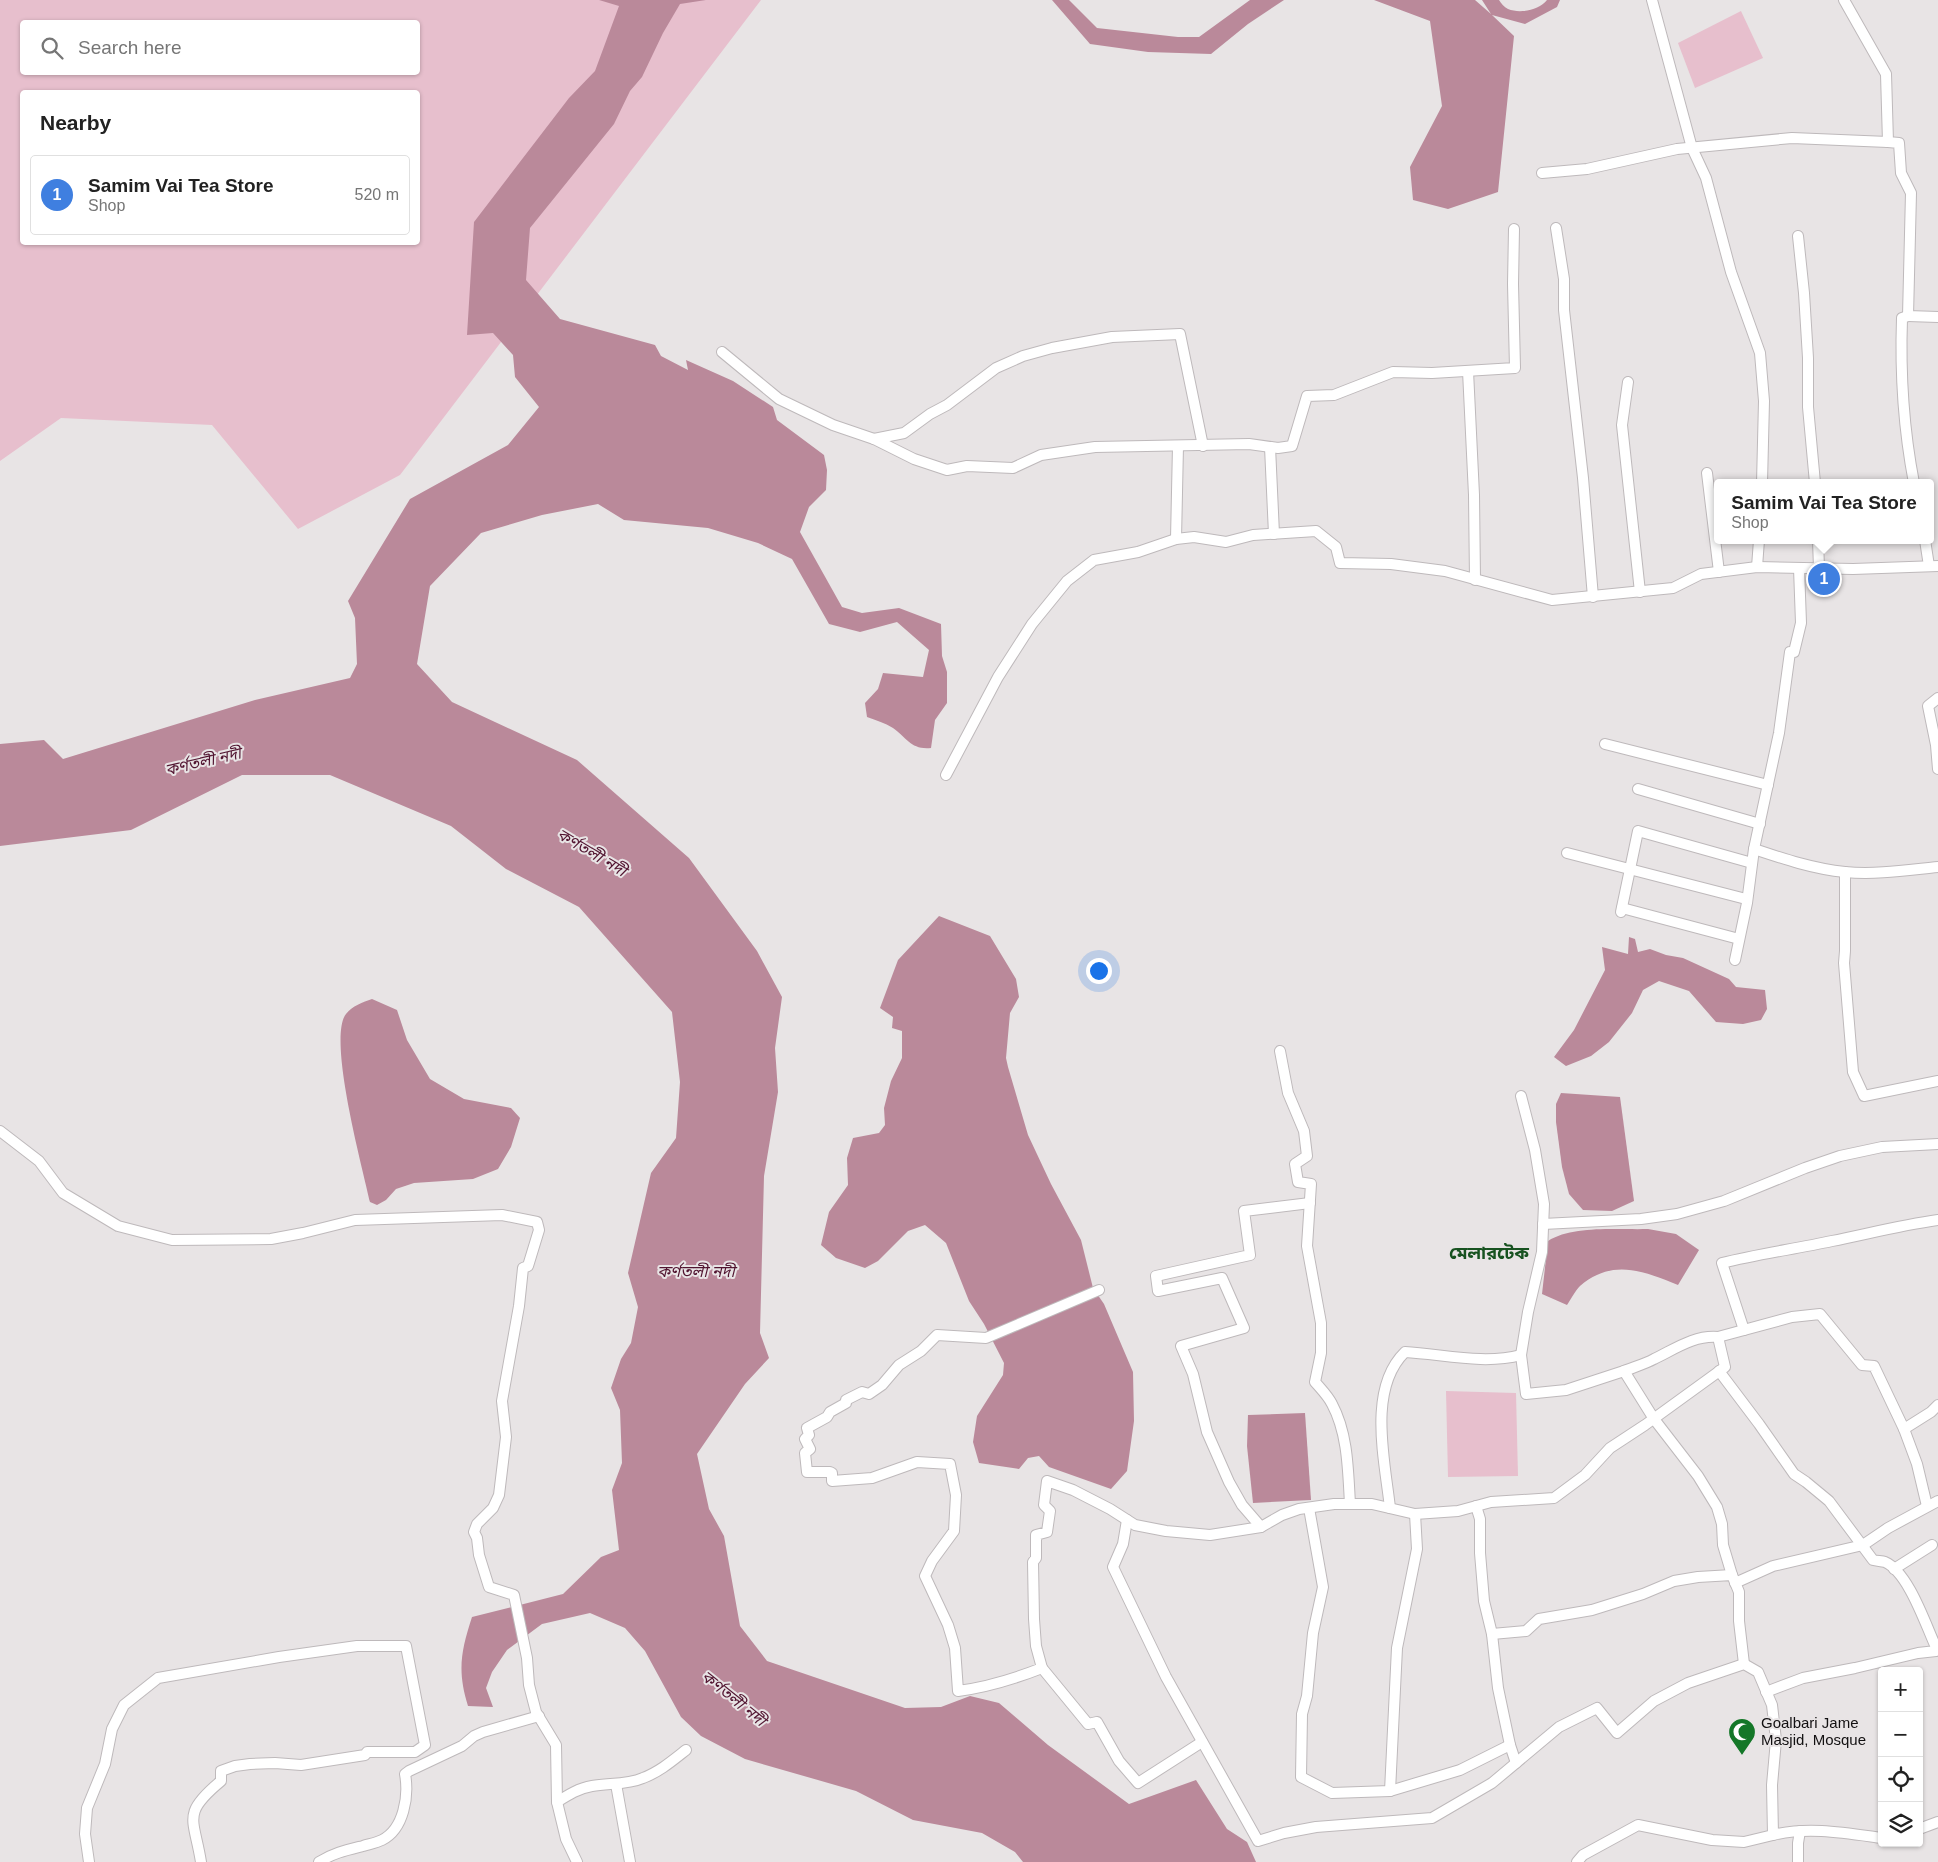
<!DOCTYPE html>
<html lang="en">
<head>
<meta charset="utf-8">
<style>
	body { margin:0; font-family:Arial,"Noto Sans Bengali",sans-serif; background:#f2f2f2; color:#222 }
	.controls { position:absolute; right:15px; bottom:15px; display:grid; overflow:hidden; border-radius:5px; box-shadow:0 1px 4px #0004 }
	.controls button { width:45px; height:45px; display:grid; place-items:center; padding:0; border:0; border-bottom:1px solid #e0e0e0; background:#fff; color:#222; font:25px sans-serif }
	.you { position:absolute; left:1098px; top:970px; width:18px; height:18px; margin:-12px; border:4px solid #fff; border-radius:50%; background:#1a73e8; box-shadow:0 0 0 8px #1a73e833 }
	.badge { display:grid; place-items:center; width:32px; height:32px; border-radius:50%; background:#ea580c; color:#fff; font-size:16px; font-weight:700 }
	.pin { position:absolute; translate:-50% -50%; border:2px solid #fff; box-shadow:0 1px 5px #0006 }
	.popup { position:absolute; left:1714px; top:479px; width:220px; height:65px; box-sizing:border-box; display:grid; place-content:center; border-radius:5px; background:#fff; filter:drop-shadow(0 1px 4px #0005); font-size:16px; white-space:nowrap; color:#767676 }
	.popup b { font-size:19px; color:#222 }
	.popup::after { content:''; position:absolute; left:50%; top:100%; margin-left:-10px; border:10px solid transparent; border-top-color:#fff }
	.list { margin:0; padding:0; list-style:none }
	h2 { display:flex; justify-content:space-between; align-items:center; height:65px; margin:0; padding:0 20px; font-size:21px }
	h2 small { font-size:16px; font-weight:400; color:#767676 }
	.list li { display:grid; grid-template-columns:32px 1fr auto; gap:15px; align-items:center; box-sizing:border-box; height:80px; margin:0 10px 10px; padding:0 10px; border:1px solid #e0e0e0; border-radius:5px }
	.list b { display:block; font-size:19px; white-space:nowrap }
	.list p { margin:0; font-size:16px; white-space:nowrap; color:#767676 }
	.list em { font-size:16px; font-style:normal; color:#767676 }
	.icon { flex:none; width:28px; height:28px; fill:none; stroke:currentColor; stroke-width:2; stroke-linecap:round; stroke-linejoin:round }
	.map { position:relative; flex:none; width:1938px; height:1862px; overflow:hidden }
	.search { position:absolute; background:#fff; box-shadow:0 1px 4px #0004; left:20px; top:20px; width:400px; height:55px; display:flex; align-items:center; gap:12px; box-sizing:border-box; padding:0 18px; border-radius:5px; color:#767676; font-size:19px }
	.panel { position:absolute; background:#fff; box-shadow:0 1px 4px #0004; left:20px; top:90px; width:400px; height:155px; border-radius:5px }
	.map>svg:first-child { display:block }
	.green { fill:#e7bfcd; fill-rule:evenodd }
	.water { fill:#ba899a }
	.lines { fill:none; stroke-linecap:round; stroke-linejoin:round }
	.minor-casing { stroke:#beb9bb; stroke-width:12 }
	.minor { stroke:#fff; stroke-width:10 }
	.labels { text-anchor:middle; stroke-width:4; stroke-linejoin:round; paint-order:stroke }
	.poi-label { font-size:15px; fill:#121011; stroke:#e8e4e5; text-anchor:start }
	.water-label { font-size:16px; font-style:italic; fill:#511430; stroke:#e8e4e5 }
	.quarter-label { font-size:18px; font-weight:bold; fill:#175220; stroke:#e8e4e5 }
</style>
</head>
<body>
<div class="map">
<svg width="1938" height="1862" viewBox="0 0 1938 1862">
	<rect width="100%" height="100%" fill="#e8e4e5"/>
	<g class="green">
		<path d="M0,0H761L400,475L298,529L212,425L61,418L0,461ZM22,22H418V72H22ZM22,92H418V242H22Z"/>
		<polygon points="1741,11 1763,58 1695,88 1678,43"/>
		<polygon points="1446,1391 1516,1393 1518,1476 1448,1477"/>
	</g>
	<g class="water">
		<path d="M599,0H706L680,4L663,33L642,77L630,91L614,124L530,228L526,280L560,319L655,345L661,356L688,370L686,360L733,381L773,407L777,420L824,455L827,470L826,490L809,507L800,532L842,607L862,613L899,608L941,624L942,656L947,672V703L935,720L931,748C911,750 907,738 893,728C885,723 875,720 867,717L865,703L878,689L883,673L923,677L929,650L897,622L860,632L829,624L792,559L758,543L708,528L624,520L598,504L542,515L481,533L430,586L417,664L452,702L577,760L689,858L757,951L782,997L775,1048L778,1092L764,1176L760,1333L769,1358L745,1384L697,1454L709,1509L724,1536L740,1626L767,1661L905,1708L941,1707L970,1696L999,1703L1048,1745L1129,1804L1196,1780L1227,1829L1247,1842L1256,1862H1023L1015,1852L982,1833L913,1820L856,1791L745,1759L701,1736L681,1717L645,1651L625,1628L590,1613L542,1624L507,1650L492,1672L486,1688L493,1707L468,1706C457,1671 461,1651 472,1617L563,1594L601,1557L619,1550L612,1490L622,1463L620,1410L611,1388L621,1359L631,1343L638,1307L628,1273L651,1173L676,1138L680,1082L672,1012L579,907L506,869L451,826L330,775H242L131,830L0,846V744L44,740L63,759L255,700L350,678L357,664L355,618L348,601L410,499L508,445L539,407L515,377L513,355L493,333L467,335L474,222L569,98L595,71L619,6Z"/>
		<polygon points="1052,0 1069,0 1097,28 1178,37 1199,37 1250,0 1284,0 1248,24 1211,54 1148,52 1090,44"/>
		<path d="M1374,0H1475L1491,14L1482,0H1499C1501,3 1504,7 1508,9C1520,14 1539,10 1547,0H1560L1557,7L1525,24L1492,15L1514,36L1498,192L1448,209L1413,200L1410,167L1442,106L1430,21Z"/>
		<polygon points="939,916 990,936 1016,979 1019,997 1010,1013 1006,1058 1008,1067 1028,1135 1051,1184 1081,1240 1093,1288 1104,1304 1133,1372 1134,1421 1127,1471 1111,1489 1049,1467 1039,1456 1028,1458 1019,1469 979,1463 973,1442 977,1416 1003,1375 1004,1363 984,1324 969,1301 946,1243 925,1225 908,1231 878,1261 865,1268 836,1258 821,1245 829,1212 848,1185 847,1158 853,1138 879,1133 885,1125 884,1108 891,1081 902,1058 902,1031 892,1028 893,1017 880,1008 898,960"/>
		<polygon points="1629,937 1635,939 1638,952 1650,949 1666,955 1683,958 1729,979 1736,987 1765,990 1767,1009 1761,1020 1743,1024 1716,1022 1689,991 1659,981 1643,990 1632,1013 1609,1042 1591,1056 1566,1066 1554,1057 1574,1030 1605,970 1602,947 1628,954"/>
		<path d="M372,999L397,1010L407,1040L430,1079L464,1099L511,1108L520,1118L511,1147L498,1169L473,1179L414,1183L396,1189L386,1200L377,1205L370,1202C363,1169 327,1038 346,1014C352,1006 363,1002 372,999Z"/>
		<polygon points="1561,1093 1620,1097 1634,1201 1612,1211 1583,1210 1569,1194 1562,1167 1556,1122 1556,1104"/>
		<path d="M1648,1229L1676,1234L1699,1250L1678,1285C1643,1271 1613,1258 1580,1286C1575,1291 1571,1299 1567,1305L1542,1294L1548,1241C1573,1225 1618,1230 1648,1229Z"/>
		<polygon points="1305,1413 1311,1500 1253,1503 1247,1446 1248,1415"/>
	</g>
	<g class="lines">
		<defs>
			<g id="minor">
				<polyline points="1652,0 1692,148 1706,178 1731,272 1760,353 1764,401 1762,483"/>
				<polyline points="1844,0 1886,74 1888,142 1899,143 1901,173 1911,193 1908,316 1938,317"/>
				<polyline points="1542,173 1587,169 1677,149 1792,138 1888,142"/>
				<polyline points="1556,228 1564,279 1564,310 1583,478 1593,597"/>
				<polyline points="1798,236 1804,293 1808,358 1808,407 1815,483"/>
				<path d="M1908,316L1902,318C1900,375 1903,426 1914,483"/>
				<polyline points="722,352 779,399 833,425 874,439 914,459 947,470 967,466 1013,468 1041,455 1095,447 1249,444 1278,448 1292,446 1307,396 1334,395 1393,372 1432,373 1515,368 1513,284 1514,229"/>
				<polyline points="1468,371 1474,495 1475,580"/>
				<polyline points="1628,382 1622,425 1640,592"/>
				<polyline points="874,439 904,433 930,414 947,405 996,368 1023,356 1052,348 1112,337 1180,334 1203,446"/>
				<polyline points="1270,447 1274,534"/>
				<polyline points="1707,473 1719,572"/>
				<polyline points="1176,539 1178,446"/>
				<polyline points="1818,540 1819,568"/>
				<polyline points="1925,540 1929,566"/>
				<polyline points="1757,567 1759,540"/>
				<polyline points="1938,698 1928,706 1936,745 1938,769"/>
				<polyline points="1605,744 1768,785"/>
				<polyline points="946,775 998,677 1032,624 1067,581 1094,560 1138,552 1176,539 1194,537 1226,542 1253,535 1316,531 1336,547 1340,563 1391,564 1445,571 1552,600 1673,588 1701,574 1757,567 1853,569 1938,566"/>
				<polyline points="1638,789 1760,824"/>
				<path d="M1754,849C1784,859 1814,869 1845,872C1876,875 1908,870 1938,867"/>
				<polyline points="1567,853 1746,899"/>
				<polyline points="1845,872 1845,951 1844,963 1853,1072 1864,1096 1938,1081"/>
				<polyline points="1622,908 1739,939"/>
				<polyline points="1621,912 1638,831 1752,863"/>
				<polyline points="1735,960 1747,903 1754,849 1779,733 1790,652 1794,652 1801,623 1799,568"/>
				<path d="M1280,1051L1288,1093L1304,1131L1307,1156L1295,1164L1298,1182L1311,1184L1307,1246L1321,1323V1353L1315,1382C1321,1389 1328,1396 1332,1404C1348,1434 1348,1470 1350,1504"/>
				<polyline points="1521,1096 1535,1150 1544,1204 1542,1252 1528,1312 1521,1355 1526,1394 1566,1390 1624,1371"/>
				<polyline points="0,1131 39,1161 63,1193 118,1226 172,1240 271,1239 303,1233 355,1220 502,1215 537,1222 539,1230 528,1266 523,1268 519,1306 502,1401 506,1437 499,1495 493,1508 477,1524 474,1532 477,1538 479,1555 489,1587 514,1595 527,1658 529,1685 536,1712 556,1745 557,1802 566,1839 577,1862"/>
				<polyline points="1543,1224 1641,1219 1677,1214 1724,1201 1805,1168 1840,1156 1882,1147 1938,1144"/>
				<path d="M1099,1290L986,1338L937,1335L921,1351L899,1365L882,1385L869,1394L862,1392L846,1400V1403L830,1412L827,1417L807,1428L809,1435L805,1439L810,1449L805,1453L807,1472H830L832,1473V1481L872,1478L917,1462L950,1464L956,1495L954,1531L932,1561L925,1576L948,1625L955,1648L958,1691C988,1687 1014,1679 1042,1668L1036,1646L1034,1619L1033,1562L1036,1558V1535L1047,1532L1050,1511L1044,1505L1047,1481L1073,1490L1110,1509L1135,1525L1166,1531L1210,1535L1261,1527L1282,1515L1299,1509L1334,1504H1372L1415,1514L1458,1511L1491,1502L1554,1498L1585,1475L1610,1448L1645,1425L1725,1367L1718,1337L1792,1317L1820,1314L1862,1365L1874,1366L1904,1429L1931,1412L1938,1405"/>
				<path d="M1744,1330L1722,1263C1758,1254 1795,1249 1832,1241C1867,1234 1902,1225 1938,1220"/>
				<path d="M1718,1337C1694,1335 1675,1349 1654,1359C1645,1364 1634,1367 1624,1371L1654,1419L1698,1476L1717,1507L1722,1524L1723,1545L1732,1575"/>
				<path d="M1719,1371L1759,1424L1794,1474L1806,1482L1829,1501L1873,1560C1877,1561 1882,1561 1885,1562C1908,1572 1925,1623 1935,1645L1936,1651L1918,1653L1855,1668L1803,1678L1766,1692"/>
				<polyline points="1904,1429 1917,1464 1927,1506"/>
				<polyline points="1476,1506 1480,1519 1480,1553 1484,1601 1492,1634 1498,1688 1510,1745"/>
				<polyline points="1309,1508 1323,1587 1313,1633 1307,1696 1302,1714 1301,1777 1332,1793 1390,1791 1460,1770 1510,1745 1516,1763"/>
				<path d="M1390,1508C1385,1461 1367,1389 1405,1352C1443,1354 1483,1365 1521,1355"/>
				<polyline points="1127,1520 1123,1544 1113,1567 1166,1677 1258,1841 1284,1833 1316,1827 1432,1818 1492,1783 1559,1727 1597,1708 1617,1733 1654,1701 1688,1683 1744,1664 1758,1672 1772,1705 1776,1740 1772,1785 1773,1835 1744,1842 1712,1840 1638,1825 1583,1855 1577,1862"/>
				<polyline points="1261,1527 1242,1505 1229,1482 1207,1432 1193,1374 1181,1346 1244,1328 1222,1278 1158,1291 1156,1276 1250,1255 1244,1211 1310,1203"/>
				<polyline points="1894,1569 1932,1545"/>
				<polyline points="1735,1583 1773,1566 1863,1545 1888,1528 1938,1501"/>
				<polyline points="1492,1634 1526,1631 1539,1619 1592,1610 1643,1594 1674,1581 1698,1577 1732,1575 1739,1592 1739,1621 1744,1664"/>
				<polyline points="1042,1668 1088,1724 1097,1722 1119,1761 1138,1783 1202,1742"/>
				<polyline points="616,1784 630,1862"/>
				<polyline points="1390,1791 1397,1648 1417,1549 1415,1514"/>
				<path d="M557,1802C568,1795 579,1788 592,1786C609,1783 627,1785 643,1778C659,1772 672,1761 686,1750"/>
				<polyline points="1919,1829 1938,1822"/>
				<path d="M1773,1835C1808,1826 1846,1833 1882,1838"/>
				<path d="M89,1862L85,1834L87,1808L105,1764L112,1729L124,1705L158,1678L279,1657L357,1646H406L425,1745L415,1752H367L365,1755L301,1765L275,1763L250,1764L235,1766L221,1771V1781C181,1814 194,1818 201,1862"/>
				<path d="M319,1862C333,1853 347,1850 363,1846C369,1844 376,1843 382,1840C404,1829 409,1796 405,1774L409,1771L462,1746L474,1736L483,1732L539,1716"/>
				<polyline points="1798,1862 1798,1843 1800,1831"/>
			</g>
		</defs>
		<use href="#minor" class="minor-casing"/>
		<use href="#minor" class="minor"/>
	</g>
	<defs>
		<symbol id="mosque-pin" viewBox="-11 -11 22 30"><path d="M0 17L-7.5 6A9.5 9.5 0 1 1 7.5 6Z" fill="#147728" stroke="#e8e4e5"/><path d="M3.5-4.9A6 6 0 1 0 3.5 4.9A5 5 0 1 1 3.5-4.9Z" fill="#fff"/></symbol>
	</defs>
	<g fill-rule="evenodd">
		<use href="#mosque-pin" x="1726" y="1716" width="32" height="43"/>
	</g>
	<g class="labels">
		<g class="poi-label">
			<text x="1761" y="1728">Goalbari Jame<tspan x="1761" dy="17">Masjid, Mosque</tspan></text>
		</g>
		<g class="water-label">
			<text transform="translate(203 761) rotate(-13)" y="6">কর্ণতলী নদী</text>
			<text transform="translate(592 852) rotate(31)" y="6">কর্ণতলী নদী</text>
			<text x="696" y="1277">কর্ণতলী নদী</text>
			<text transform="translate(734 1698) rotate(39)" y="6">কর্ণতলী নদী</text>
		</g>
		<g class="quarter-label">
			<text x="1489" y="1259">মেলারটেক</text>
		</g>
	</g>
</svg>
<div class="controls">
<button>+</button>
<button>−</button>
<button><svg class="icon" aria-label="locate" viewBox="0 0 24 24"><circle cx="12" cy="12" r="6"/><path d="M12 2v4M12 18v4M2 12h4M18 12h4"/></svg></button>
<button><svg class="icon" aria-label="layers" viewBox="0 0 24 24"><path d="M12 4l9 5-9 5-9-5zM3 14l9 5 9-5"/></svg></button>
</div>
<div class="you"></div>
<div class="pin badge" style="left:1824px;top:579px;background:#3f7fe0">1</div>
<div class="popup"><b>Samim Vai Tea Store</b>Shop</div>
<div class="search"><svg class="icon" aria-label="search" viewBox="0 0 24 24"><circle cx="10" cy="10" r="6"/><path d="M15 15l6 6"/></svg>Search here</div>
<section class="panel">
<h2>Nearby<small></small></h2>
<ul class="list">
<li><span class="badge" style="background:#3f7fe0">1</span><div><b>Samim Vai Tea Store</b><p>Shop</p></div><em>520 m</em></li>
</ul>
</section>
</div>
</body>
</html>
